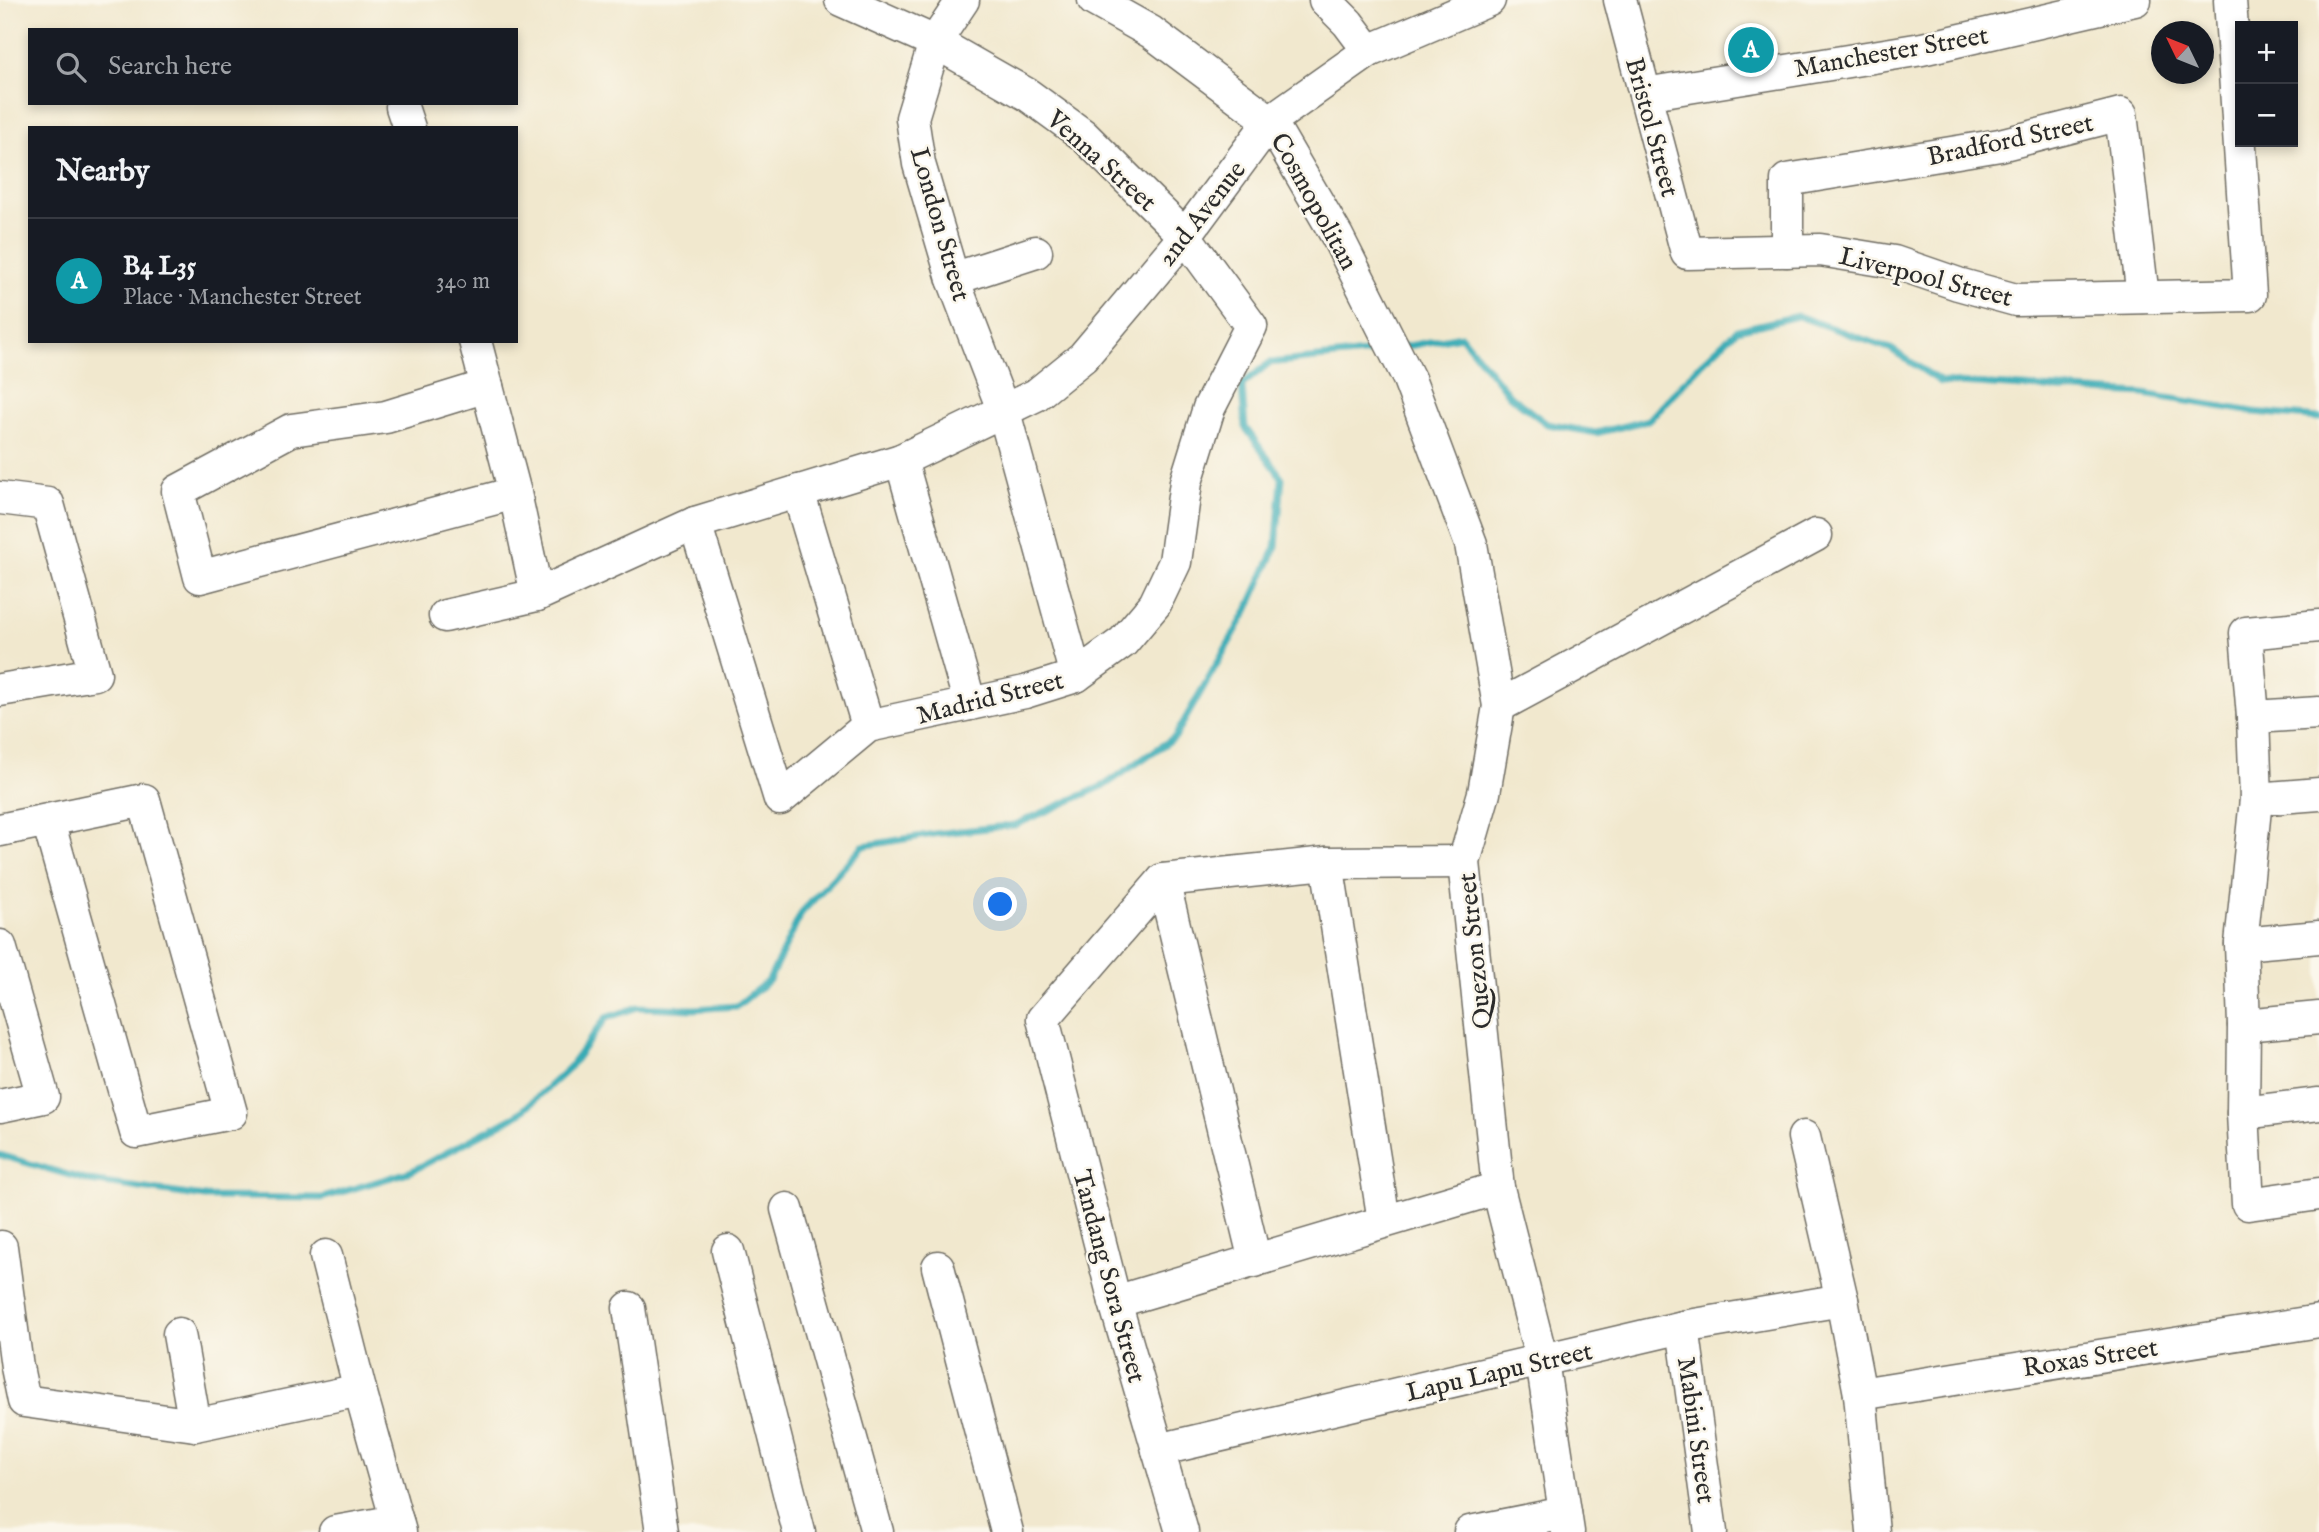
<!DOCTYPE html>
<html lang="en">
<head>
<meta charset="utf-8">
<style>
	body { margin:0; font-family:"IM FELL English",serif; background:#20242c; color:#f1f3f6 }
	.controls { position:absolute; right:21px; top:21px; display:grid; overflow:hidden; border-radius:0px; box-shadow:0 4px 10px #0003 }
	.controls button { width:63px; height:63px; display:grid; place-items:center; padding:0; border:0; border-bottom:2px solid #363941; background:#171b24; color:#f1f3f6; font:35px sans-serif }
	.compass { position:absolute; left:2151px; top:21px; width:63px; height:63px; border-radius:50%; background:#171b24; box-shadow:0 4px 10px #0003; rotate:313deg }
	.you { position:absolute; left:1001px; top:905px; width:24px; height:24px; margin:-18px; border:5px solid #fff; border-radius:50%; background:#1a73e8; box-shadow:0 0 0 10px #1a73e833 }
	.badge { display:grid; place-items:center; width:46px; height:46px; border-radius:50%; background:#c8321e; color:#fff; font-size:23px; font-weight:700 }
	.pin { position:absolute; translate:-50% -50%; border:4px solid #fff; box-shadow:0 2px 7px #0006 }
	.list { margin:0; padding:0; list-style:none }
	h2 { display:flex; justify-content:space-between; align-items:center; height:91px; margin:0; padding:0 28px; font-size:30px }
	h2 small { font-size:23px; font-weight:400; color:#9ea1a6 }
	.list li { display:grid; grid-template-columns:46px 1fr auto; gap:21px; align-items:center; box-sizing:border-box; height:126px; padding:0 28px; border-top:2px solid #363941 }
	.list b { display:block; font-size:26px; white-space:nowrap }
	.list p { margin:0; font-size:23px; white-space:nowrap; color:#9ea1a6 }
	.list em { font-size:23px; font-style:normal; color:#9ea1a6 }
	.icon { flex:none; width:38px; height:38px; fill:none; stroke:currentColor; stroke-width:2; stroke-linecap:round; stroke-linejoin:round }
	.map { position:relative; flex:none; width:2319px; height:1532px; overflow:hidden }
	.search { position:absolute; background:#171b24; box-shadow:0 4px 10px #0003; left:28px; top:28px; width:490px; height:77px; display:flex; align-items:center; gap:18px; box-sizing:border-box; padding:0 24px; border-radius:0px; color:#9ea1a6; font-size:26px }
	.panel { position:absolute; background:#171b24; box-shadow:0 4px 10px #0003; left:28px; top:126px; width:490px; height:217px; border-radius:0px }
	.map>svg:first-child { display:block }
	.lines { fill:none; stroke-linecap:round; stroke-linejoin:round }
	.stream { stroke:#39abb5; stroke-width:7 }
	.building { fill:url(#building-hatch) }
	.minor-casing { stroke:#706d64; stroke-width:35 }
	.minor { stroke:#fff; stroke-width:32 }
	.labels { text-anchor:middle; stroke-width:5; stroke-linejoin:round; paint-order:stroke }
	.street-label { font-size:26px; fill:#2b2b2b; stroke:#fbf7ec }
</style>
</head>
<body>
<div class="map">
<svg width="2319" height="1532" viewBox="0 0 2319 1532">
	<defs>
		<pattern id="building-hatch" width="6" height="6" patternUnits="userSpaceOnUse" patternTransform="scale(1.75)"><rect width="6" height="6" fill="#eeac85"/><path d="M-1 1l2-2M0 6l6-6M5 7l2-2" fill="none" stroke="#cc9473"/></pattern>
	</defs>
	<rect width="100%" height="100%" fill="#fbf7ec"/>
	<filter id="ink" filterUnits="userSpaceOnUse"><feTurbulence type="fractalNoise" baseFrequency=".0143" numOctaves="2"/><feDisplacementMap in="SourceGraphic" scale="14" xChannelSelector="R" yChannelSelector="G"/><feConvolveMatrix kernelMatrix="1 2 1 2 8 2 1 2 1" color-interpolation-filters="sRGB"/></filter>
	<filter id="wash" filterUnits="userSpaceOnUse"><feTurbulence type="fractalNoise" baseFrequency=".00686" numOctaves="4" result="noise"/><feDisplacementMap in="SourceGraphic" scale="28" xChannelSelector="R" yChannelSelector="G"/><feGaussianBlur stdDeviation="1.57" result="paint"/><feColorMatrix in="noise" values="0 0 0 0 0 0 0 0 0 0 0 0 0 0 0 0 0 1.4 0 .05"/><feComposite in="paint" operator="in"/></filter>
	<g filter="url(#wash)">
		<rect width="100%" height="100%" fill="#f1e8ce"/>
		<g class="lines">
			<g class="stream">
				<polyline points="1403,347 1461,336 1510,396 1547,424 1596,433 1649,420 1701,364 1737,330 1798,316 1891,349 1941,382 2143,394 2254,412 2319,418"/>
				<polyline points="0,1155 89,1181 205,1197 322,1198 412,1171 519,1114 569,1068 606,1018 638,1007 694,1009 737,1006 769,980 802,912 863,846 934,834 1015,825 1105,785 1175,737 1247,611 1276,547 1282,478 1245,427 1242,385 1269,363 1384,351"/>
			</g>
		</g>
		<g id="blocks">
			<polygon class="building" points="1762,33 1765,56 1739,60 1737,40"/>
		</g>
	</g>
	<g filter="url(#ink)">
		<use href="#blocks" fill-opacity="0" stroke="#706d64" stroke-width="2"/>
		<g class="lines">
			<defs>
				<g id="minor">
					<polyline points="963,0 935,42 912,118 919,164 953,279 1004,412 1076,676"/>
					<polyline points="1094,0 1151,32 1270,121 1337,236 1409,379 1471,544 1499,706 1484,793 1464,862 1498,1188 1542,1361 1568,1532"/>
					<polyline points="1325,0 1348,23 1369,51"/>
					<polyline points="1620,0 1687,253 1820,250 1894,262 1958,284 2016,300 2250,295 2230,0"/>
					<polyline points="1645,94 1922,49 2135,0"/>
					<polyline points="402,107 409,128"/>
					<polyline points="1787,251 1787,180 2000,145 2121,114 2143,297"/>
					<polyline points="953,279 1036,252"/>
					<polyline points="475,341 515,493 537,595 695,523 901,460 1036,395 1083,357 1185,236 1270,121 1369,51 1489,0"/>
					<polyline points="487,386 386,417 291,430 178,491 200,577 515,493"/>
					<polyline points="901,460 970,704"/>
					<polyline points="798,491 868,726"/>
					<polyline points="0,498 48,504 95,674 0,690"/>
					<polyline points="695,523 780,799 868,726 1025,692 1076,676 1123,642 1155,604 1175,562 1186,482 1209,408 1251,326 1185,236 1083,135 1028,95 935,42 841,0"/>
					<polyline points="445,616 537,595"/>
					<polyline points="2319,626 2246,633 2253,717 2256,799 2241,944 2244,1025 2243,1113 2248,1204 2319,1194"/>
					<polyline points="1499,706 1816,535"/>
					<polyline points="2253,717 2319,713"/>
					<polyline points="2256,799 2319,794"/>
					<polyline points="0,830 144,800 231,1113 136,1132 48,821"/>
					<polyline points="1327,863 1384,1221"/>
					<polyline points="1163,880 1255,1261"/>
					<polyline points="2241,944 2319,937"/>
					<polyline points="0,946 43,1097 0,1106"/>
					<polyline points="2244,1025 2319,1018"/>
					<polyline points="2243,1113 2319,1104"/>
					<polyline points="1804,1137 1842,1300 1860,1394 1873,1532"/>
					<polyline points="787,1209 877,1532"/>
					<polyline points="1,1247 17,1367 24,1401 195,1425 360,1390"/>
					<polyline points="728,1251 799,1532"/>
					<polyline points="326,1256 360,1390 400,1532"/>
					<polyline points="938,1267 1007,1532"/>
					<polyline points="1115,1302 1498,1188"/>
					<polyline points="629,1308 662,1532"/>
					<polyline points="1683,1327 1711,1532"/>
					<polyline points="179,1334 195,1425"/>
					<polyline points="1860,1394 2319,1321"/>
					<polyline points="1158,1450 1683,1327 1842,1300"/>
					<polyline points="335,1532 397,1521"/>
					<polyline points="1182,1532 1115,1302 1043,1019 1163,880 1327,863 1464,862"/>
					<polyline points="1470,1532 1565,1513"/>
				</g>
			</defs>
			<use href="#minor" class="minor-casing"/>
			<use href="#minor" class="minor"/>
		</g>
	</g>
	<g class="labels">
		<g class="street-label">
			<text transform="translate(1891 51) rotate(-10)" y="9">Manchester Street</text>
			<text transform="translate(1653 127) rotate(75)" y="9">Bristol Street</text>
			<text transform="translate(2010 139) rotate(-12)" y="9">Bradford Street</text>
			<text transform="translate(1102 160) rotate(42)" y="9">Venna Street</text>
			<text transform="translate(1315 201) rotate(61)" y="9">Cosmopolitan</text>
			<text transform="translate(1201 213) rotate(-52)" y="9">2nd Avenue</text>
			<text transform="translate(941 224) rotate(74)" y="9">London Street</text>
			<text transform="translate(1926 276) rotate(14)" y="9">Liverpool Street</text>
			<text transform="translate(990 697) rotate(-14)" y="9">Madrid Street</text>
			<text transform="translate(1474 951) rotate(-96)" y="9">Quezon Street</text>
			<text transform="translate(1110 1276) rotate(75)" y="9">Tandang Sora Street</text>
			<text transform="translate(2090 1357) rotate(-9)" y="9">Roxas Street</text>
			<text transform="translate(1499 1371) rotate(-13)" y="9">Lapu Lapu Street</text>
			<text transform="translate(1697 1430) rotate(82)" y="9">Mabini Street</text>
		</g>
	</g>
</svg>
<div class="controls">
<button>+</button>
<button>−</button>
</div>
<svg class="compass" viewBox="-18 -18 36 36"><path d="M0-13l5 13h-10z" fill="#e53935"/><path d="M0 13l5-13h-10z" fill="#9ea1a6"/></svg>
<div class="you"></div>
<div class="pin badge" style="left:1751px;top:50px;background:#0f9aa8">A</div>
<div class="search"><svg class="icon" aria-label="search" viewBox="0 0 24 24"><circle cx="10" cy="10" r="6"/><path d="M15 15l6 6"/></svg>Search here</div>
<section class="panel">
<h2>Nearby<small></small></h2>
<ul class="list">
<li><span class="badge" style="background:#0f9aa8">A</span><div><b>B4 L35</b><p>Place · Manchester Street</p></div><em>340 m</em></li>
</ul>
</section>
</div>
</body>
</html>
